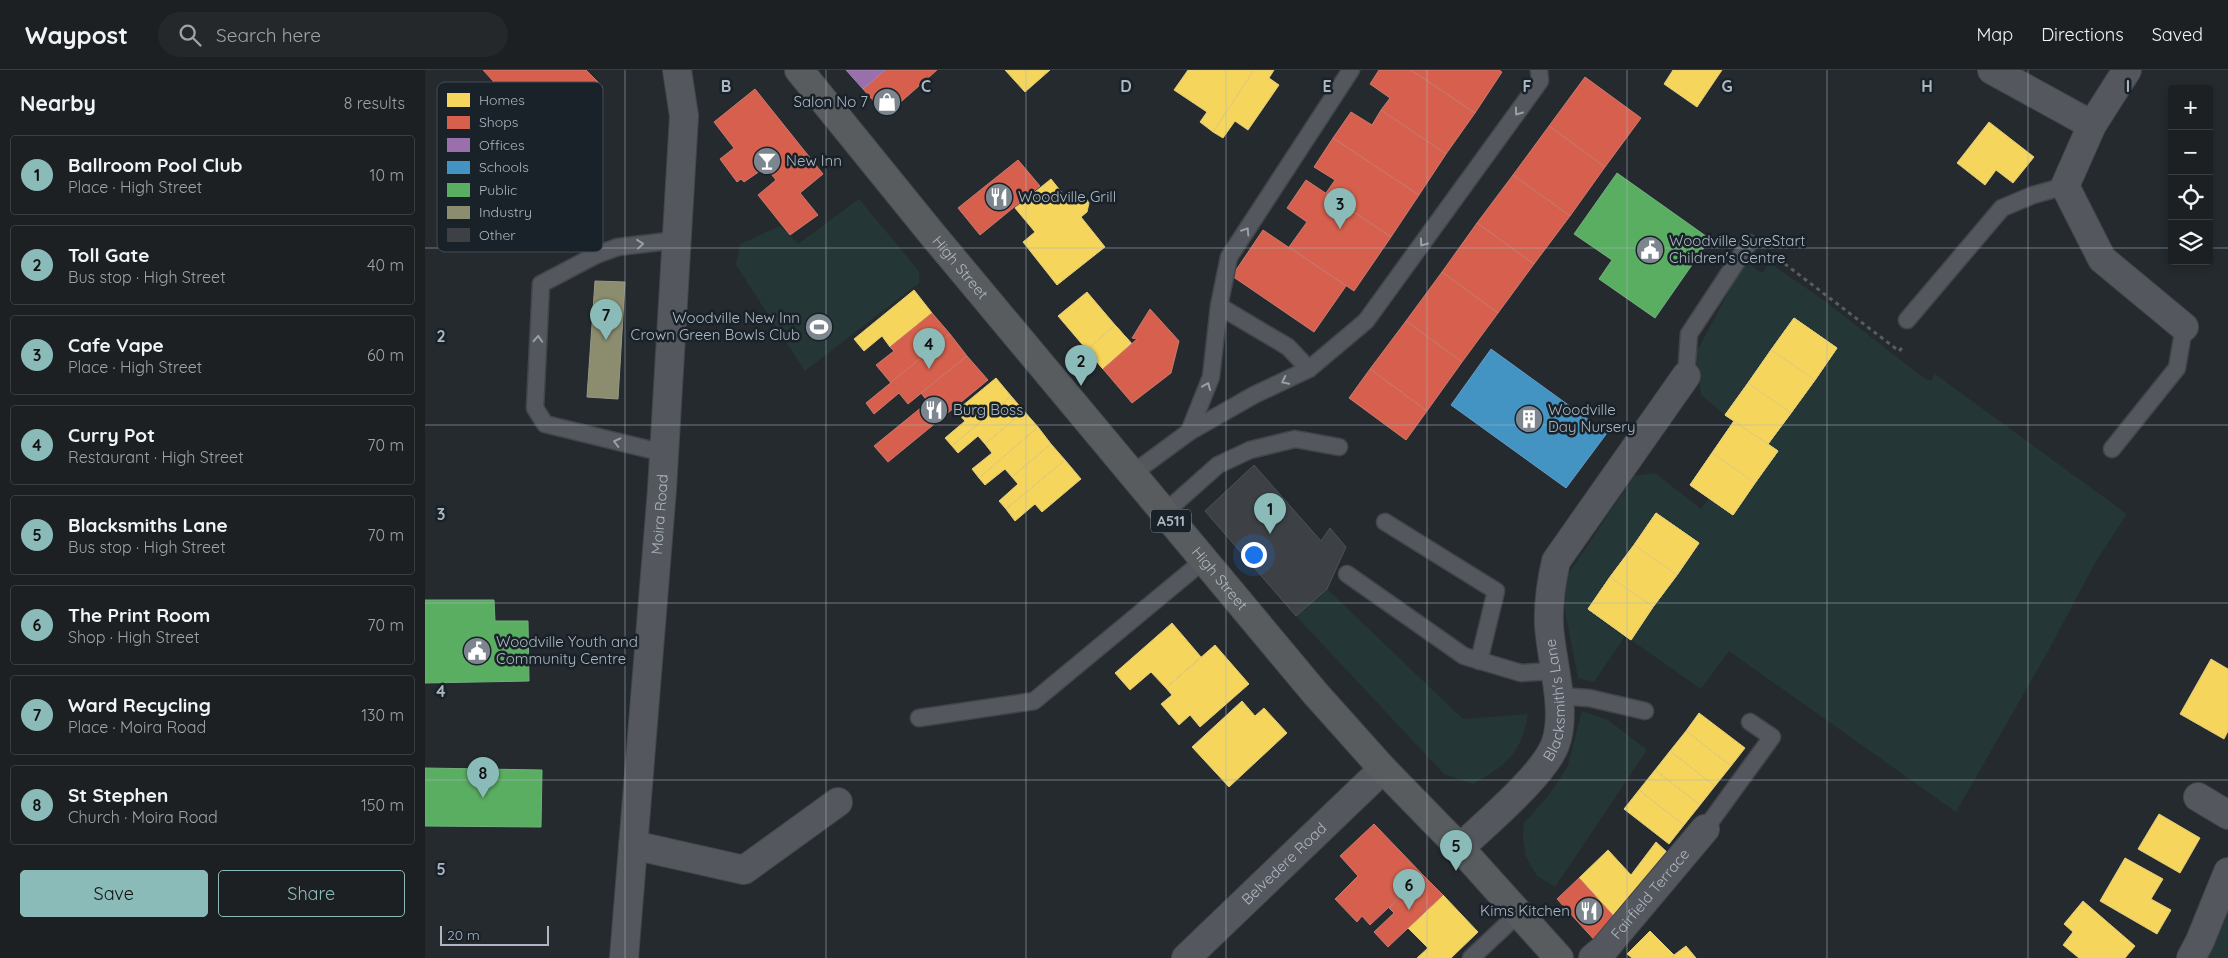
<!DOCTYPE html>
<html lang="en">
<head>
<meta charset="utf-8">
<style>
	body { margin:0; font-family:Quicksand,sans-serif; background:#25282b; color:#f1f3f6 }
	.controls { position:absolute; right:15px; top:15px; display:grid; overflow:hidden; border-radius:5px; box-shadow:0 2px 8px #0003 }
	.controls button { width:45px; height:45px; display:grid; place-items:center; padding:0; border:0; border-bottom:1px solid #3a3e41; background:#1c2023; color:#f1f3f6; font:25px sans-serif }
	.scale { position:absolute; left:15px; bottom:12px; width:109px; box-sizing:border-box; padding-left:5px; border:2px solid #adb7c2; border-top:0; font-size:14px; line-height:18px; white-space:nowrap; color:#adb7c2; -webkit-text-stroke:4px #192129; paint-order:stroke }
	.you { position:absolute; left:828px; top:484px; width:18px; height:18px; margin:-12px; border:4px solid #fff; border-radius:50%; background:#1a73e8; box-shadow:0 0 0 8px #1a73e833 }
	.badge { display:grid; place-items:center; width:32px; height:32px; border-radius:50%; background:#8bbbb9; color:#111; font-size:16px; font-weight:700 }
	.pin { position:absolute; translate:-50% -41px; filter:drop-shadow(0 1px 2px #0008) }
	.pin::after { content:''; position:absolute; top:26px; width:18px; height:15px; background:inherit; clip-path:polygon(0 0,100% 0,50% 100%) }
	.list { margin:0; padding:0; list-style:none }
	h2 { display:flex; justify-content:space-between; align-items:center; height:65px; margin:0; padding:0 20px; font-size:21px }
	h2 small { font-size:16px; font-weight:400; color:#a0a3a6 }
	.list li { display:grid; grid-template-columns:32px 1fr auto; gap:15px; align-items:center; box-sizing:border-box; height:80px; margin:0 10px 10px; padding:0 10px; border:1px solid #3a3e41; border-radius:5px }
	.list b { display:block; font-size:19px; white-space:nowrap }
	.list p { margin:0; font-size:16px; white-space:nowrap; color:#a0a3a6 }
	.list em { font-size:16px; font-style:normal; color:#a0a3a6 }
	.actions { display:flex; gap:10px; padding:15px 20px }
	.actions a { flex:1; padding:11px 0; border:1px solid #8bbbb9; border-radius:5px; text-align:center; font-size:18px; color:#8bbbb9 }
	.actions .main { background:#8bbbb9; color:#111 }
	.icon { flex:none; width:28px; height:28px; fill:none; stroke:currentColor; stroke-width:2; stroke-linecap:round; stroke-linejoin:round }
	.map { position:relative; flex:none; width:1803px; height:888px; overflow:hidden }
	header { display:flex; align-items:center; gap:30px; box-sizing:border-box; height:70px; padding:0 25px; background:#1c2023; border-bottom:1px solid #3a3e41 }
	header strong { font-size:24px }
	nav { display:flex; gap:28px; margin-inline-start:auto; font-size:18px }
	.search { width:350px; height:45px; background:#25282b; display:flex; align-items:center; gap:12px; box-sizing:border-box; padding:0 18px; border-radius:28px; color:#a0a3a6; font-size:19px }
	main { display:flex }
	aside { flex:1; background:#1c2023 }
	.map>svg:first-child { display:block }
	.green { fill:#253636 }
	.homes { fill:#f6d55c; stroke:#e0cc7b }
	.shops { fill:#d6604d; stroke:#ca7a70 }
	.offices { fill:#9970ab; stroke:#9f85b2 }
	.schools { fill:#4393c3; stroke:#639ec3 }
	.public { fill:#5aae61; stroke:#73b17e }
	.industry { fill:#8c8c6e; stroke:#969987 }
	.building { fill:#3d4146; stroke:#4c5258 }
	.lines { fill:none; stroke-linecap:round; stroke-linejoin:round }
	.service-casing { stroke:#42464a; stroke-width:19 }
	.minor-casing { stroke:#42464a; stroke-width:30 }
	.tertiary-casing { stroke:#42464a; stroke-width:30 }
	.trunk-casing { stroke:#41464b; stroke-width:30 }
	.path { stroke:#585d61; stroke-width:3; stroke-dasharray:4 4; stroke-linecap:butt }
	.service { stroke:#54585e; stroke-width:16 }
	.minor { stroke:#54585e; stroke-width:28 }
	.tertiary { stroke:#54585e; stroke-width:28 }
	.trunk { stroke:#585c5f; stroke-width:28 }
	.oneway { stroke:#979fa9 }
	.grid { fill:none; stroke:#adb7c2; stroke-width:1; stroke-opacity:0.55 }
	.labels { text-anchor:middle; stroke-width:5; stroke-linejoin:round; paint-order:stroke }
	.shield { fill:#192129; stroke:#818a94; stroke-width:1 }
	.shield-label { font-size:14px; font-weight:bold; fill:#adb7c2 }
	.poi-label { font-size:15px; fill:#adb7c2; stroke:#192129; text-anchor:start }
	.street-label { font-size:15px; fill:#adb7c2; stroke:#192129 }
	.key { fill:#192129; stroke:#454e57; stroke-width:1 }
	.key-label { font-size:14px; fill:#adb7c2 }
	.grid-label { font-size:16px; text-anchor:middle; font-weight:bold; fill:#adb7c2; stroke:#192129; stroke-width:5; stroke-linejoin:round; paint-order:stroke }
</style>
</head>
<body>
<header>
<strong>Waypost</strong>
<div class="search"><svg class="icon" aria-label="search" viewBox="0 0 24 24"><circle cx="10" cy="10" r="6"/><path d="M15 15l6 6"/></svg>Search here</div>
<nav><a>Map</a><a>Directions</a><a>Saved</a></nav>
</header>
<main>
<aside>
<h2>Nearby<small>8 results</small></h2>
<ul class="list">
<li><span class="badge">1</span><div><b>Ballroom Pool Club</b><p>Place · High Street</p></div><em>10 m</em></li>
<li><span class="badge">2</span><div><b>Toll Gate</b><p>Bus stop · High Street</p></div><em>40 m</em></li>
<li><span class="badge">3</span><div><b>Cafe Vape</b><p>Place · High Street</p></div><em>60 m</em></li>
<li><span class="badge">4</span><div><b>Curry Pot</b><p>Restaurant · High Street</p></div><em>70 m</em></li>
<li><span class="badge">5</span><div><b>Blacksmiths Lane</b><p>Bus stop · High Street</p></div><em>70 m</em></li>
<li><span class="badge">6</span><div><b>The Print Room</b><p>Shop · High Street</p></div><em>70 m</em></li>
<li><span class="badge">7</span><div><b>Ward Recycling</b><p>Place · Moira Road</p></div><em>130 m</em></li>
<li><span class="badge">8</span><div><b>St Stephen</b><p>Church · Moira Road</p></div><em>150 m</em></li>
</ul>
<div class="actions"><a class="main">Save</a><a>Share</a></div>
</aside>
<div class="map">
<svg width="1803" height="888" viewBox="0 0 1803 888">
	<rect width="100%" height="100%" fill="#252a2f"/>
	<g class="green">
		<polygon points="434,129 494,201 494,213 380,301 311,195 315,174 355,156 373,174"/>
		<polygon points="1320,191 1337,203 1345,193 1401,232 1496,306 1506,311 1510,304 1702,444 1670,493 1623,581 1531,742 1304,581 1276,619 1206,570 1274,473 1232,443 1163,539 1200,566 1169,612 1153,608 1139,536 1140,509 1209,406 1230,403 1276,439 1284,428 1308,445 1353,381 1343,374 1412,278 1369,248 1300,345 1276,325 1271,283"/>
		<path d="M902,519L1038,649L1103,644C1096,684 1082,695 1048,714L1019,704L871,546Z"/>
		<polygon points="1157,641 1183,650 1222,680 1130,817 1112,806 1101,787 1098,768 1099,753 1124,725 1142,698"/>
		<polygon points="1803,841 1803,888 1780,888 1802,843"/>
	</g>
	<g class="homes">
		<polygon points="580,0 625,0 600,22"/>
		<polygon points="763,0 829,0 788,62 775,52 782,42 749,20"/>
		<polygon points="829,0 849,0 844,8 854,15 823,60 810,51 798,68 788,62"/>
		<polygon points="1248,0 1297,0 1272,37 1239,14"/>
		<polygon points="1564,52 1609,87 1588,113 1571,100 1560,115 1532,93"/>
		<polygon points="626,109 642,129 649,123 658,124 664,133 662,142 656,147 680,177 632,215 598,172 610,162 590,138"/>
		<polygon points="489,220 507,243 465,277 457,266 439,281 429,269"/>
		<polygon points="662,222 690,255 662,280 633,246"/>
		<polygon points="1369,248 1412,278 1390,310 1346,280"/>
		<polygon points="1369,248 1412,278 1390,310 1346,280"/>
		<polygon points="690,255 707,274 678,299 662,280"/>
		<polygon points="690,255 707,274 678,299 662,280"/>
		<polygon points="1346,280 1390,310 1366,343 1323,313"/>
		<polygon points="1346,280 1390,310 1366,343 1323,313"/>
		<polygon points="571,308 586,326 527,376 520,368 540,351 531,341"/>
		<polygon points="1323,313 1366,343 1343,374 1300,345"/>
		<polygon points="1323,313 1366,343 1343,374 1300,345"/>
		<polygon points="586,326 599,341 560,374 553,366 533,383 527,376"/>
		<polygon points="599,341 613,357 554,408 547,399 567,383 560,374"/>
		<polygon points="1309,351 1353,381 1330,413 1287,383"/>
		<polygon points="1309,351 1353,381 1330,413 1287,383"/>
		<polygon points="613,357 626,374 587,407 580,399 560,415 554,408"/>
		<polygon points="626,374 640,390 581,439 574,431 593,414 587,407"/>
		<polygon points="1287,383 1330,413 1308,445 1265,415"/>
		<polygon points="1287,383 1330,413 1308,445 1265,415"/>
		<polygon points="640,390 656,409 617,442 610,434 590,451 581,439"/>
		<polygon points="1231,443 1274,473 1252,505 1209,475"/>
		<polygon points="1231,443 1274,473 1252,505 1209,475"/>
		<polygon points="1209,475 1252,505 1228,537 1185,507"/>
		<polygon points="1209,475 1252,505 1228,537 1185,507"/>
		<polygon points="1185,507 1228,537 1206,570 1163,539"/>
		<polygon points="1185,507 1228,537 1206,570 1163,539"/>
		<polygon points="747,553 776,587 741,618 726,602 705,620 690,603"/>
		<polygon points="790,575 824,614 775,657 765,645 754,655 736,634 747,625 741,618"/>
		<polygon points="1786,589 1803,599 1803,661 1799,669 1755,644"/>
		<polygon points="817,631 830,646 839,638 862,663 804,717 767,677"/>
		<polygon points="1274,643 1320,678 1306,696 1261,661"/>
		<polygon points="1261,661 1306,696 1290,716 1245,681"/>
		<polygon points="1245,681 1290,716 1275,735 1230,700"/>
		<polygon points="1230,700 1275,735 1259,755 1214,720"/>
		<polygon points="1214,720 1259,755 1244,774 1199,739"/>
		<polygon points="1734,744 1775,768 1755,803 1713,779"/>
		<polygon points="1231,772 1243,783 1195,853 1154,808 1183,780 1206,805"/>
		<polygon points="1700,788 1738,809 1726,829 1746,840 1732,864 1675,831"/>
		<polygon points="1018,825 1053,862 1026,888 992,888 1003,878 983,858"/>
		<polygon points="1658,831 1710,876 1700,888 1654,888 1638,875 1648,862 1639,854"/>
		<polygon points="1225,861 1249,885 1247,888 1207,888 1202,884"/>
		<polygon points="1261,876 1271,888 1247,888 1249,885"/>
	</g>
	<g class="shops">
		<polygon points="58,0 161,0 178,17 121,69"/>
		<polygon points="460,0 512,0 461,45 438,19"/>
		<polygon points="954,0 986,0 1050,43 1021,84 956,40 965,28 945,14"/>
		<polygon points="986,0 1074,0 1077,2 1050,43"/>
		<polygon points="1160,7 1216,48 1180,97 1124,56"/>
		<polygon points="330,19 398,104 375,123 393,145 365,165 333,125 351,110 337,93 332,97 335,101 319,112 316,109 312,112 295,89 309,78 289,52"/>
		<polygon points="956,40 1021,84 994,125 908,68 926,42 947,55"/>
		<polygon points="1124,56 1180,97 1145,146 1088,105"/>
		<polygon points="908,68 994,125 966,167 901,123 910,110 889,97"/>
		<polygon points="593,90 615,116 555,165 533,138"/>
		<polygon points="1088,105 1145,146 1109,194 1052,153"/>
		<polygon points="881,110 966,167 929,221 864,177 882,152 862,138"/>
		<polygon points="1052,153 1109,194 1073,243 1017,202"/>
		<polygon points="838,160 921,216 889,262 807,206"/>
		<polygon points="1017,202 1073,243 1037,292 981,251"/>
		<polygon points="725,239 754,271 746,303 707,333 678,299 712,269 707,268"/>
		<polygon points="507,243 525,264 466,313 451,295 469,281 465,277"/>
		<polygon points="981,251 1037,292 1002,341 945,299"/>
		<polygon points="525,264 542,286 483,334 474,323 449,344 441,333"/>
		<polygon points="542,286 563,310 463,392 449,376 503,332 496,323"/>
		<polygon points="945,299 1002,341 981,370 924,328"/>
		<polygon points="949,754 998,805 945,855 937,846 932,852 910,829 933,806 915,786"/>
		<polygon points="998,805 1018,825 963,877 949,862 969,843 964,838"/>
		<polygon points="1154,808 1195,853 1174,875 1132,829"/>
	</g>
	<polygon class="offices" points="421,0 460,0 438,19"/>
	<polygon class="schools" points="1066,279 1182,363 1141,418 1026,335"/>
	<g class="public">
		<polygon points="1192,103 1285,169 1230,248 1174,209 1187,190 1149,164"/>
		<polygon points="0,530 69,530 70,551 103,551 104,611 0,613"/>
		<polygon points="0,698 117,700 116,757 0,756"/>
	</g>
	<polygon class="industry" points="170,211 200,212 193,329 162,327"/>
	<polygon class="building" points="829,395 896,471 905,458 921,477 902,519 871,546 780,441"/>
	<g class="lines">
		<defs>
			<g id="service">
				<polyline points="794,236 863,277 884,299"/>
				<polyline points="1482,250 1577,138 1608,125 1640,116"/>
				<polyline points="1261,306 1264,264 1324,173"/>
				<polyline points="764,362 786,307 794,236 804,187 926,0"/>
				<polyline points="1687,379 1752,298 1759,257"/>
				<polyline points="239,383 120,354 110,338 116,214 171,185 193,177 252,170"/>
				<polyline points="707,404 764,362 829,325 884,299 941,251 1115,11 1114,0"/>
				<polyline points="739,443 793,395 825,380 870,369 914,377"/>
				<polyline points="960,452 1071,521 1054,591"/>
				<polyline points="922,504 1039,586 1096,603 1129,601"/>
				<polyline points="1133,626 1164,628 1220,641"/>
				<polyline points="494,648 609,631 778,491"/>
				<polyline points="1280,759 1347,667 1325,652"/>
				<polyline points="1046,888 1093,844"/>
			</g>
			<g id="minor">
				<polyline points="1567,0 1667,55"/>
				<polyline points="1702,0 1667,55 1640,116 1677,189 1759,257"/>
				<polyline points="1773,727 1803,745"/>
				<polyline points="208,775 319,800 413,732"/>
				<path id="s1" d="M1035,778C1060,754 1118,706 1130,675C1143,641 1126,591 1124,555C1123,532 1126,513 1131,491L1261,306"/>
				<path id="s2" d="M761,888L958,699"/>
				<path id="s3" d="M1168,888L1180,878L1280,759"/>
				<polyline points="1766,888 1775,871 1803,802"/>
			</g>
			<g id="tertiary">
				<path id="s4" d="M199,888L237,419L259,46L252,0"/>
			</g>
			<g id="trunk">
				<path id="s5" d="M374,0L507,164L890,623L958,699L1035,778L1134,888"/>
			</g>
		</defs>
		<use href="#service" class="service-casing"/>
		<use href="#minor" class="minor-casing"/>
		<use href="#tertiary" class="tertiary-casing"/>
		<use href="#trunk" class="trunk-casing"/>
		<polyline class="path" points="1347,184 1474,281 1478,277"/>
		<use href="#service" class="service"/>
		<use href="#minor" class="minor"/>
		<use href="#tertiary" class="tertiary"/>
		<use href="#trunk" class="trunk"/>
	</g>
	<defs><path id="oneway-chevron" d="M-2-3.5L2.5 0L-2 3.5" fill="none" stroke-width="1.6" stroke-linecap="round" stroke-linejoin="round" transform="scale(1.25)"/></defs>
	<g class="oneway">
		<use href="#oneway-chevron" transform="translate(1093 42) rotate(126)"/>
		<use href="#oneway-chevron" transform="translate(821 161) rotate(-57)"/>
		<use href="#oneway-chevron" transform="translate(998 173) rotate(126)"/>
		<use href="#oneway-chevron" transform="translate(215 174) rotate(-6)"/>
		<use href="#oneway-chevron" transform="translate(113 269) rotate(-87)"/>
		<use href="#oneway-chevron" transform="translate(860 311) rotate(154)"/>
		<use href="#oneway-chevron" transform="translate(782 316) rotate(-68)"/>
		<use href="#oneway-chevron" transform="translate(192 372) rotate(-166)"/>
	</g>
	<path class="grid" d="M200,0V888M401,0V888M601,0V888M801,0V888M1002,0V888M1202,0V888M1402,0V888M1603,0V888M0,178H1747M1784,178H1803M0,355H1803M0,533H1803M0,710H1803"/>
	<defs>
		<symbol id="shop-disc" viewBox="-11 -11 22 22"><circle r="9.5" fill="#7d868f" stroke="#192129"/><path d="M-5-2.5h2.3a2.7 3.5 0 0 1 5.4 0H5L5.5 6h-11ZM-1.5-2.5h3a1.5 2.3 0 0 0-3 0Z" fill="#fff"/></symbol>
		<symbol id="bar-disc" viewBox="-11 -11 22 22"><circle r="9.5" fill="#7d868f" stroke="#192129"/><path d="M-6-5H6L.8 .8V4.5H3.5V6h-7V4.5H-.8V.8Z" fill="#fff"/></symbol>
		<symbol id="restaurant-disc" viewBox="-11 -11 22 22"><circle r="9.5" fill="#7d868f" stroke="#192129"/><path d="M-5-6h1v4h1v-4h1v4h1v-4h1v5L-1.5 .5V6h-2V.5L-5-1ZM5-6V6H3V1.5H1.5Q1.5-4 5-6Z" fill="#fff"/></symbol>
		<symbol id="civic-disc" viewBox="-11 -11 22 22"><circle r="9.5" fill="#7d868f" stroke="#192129"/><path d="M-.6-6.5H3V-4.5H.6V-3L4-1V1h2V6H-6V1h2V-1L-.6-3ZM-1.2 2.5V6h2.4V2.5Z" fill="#fff"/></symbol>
		<symbol id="stadium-disc" viewBox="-11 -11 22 22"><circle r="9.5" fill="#7d868f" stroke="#192129"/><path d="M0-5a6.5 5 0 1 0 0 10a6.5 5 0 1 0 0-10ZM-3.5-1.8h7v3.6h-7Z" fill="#fff"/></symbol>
		<symbol id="building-disc" viewBox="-11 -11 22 22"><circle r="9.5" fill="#7d868f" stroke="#192129"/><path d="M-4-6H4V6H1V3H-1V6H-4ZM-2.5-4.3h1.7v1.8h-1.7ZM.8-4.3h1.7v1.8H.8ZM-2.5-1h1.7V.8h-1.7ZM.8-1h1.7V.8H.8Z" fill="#fff"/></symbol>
	</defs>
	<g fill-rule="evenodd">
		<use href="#shop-disc" x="446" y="16" width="32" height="32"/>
		<use href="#bar-disc" x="326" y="75" width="32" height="32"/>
		<use href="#restaurant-disc" x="558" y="111" width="32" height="32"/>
		<use href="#civic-disc" x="1209" y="164" width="32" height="32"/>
		<use href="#stadium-disc" x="378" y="241" width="32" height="32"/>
		<use href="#restaurant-disc" x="493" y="324" width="32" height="32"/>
		<use href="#building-disc" x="1088" y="333" width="32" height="32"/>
		<use href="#civic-disc" x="36" y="565" width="32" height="32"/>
		<use href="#restaurant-disc" x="1148" y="825" width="32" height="32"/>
	</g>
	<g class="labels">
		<rect class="shield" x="726" y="439.5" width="40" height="23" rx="4"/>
		<g class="shield-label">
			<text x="746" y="456">A511</text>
		</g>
		<g class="poi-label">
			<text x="443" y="37" text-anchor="end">Salon No 7</text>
			<text x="361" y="96">New Inn</text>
			<text x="593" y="132">Woodville Grill</text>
			<text x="1244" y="176">Woodville SureStart<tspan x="1244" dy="17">Children's Centre</tspan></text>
			<text x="375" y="253" text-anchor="end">Woodville New Inn<tspan x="375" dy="17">Crown Green Bowls Club</tspan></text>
			<text x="528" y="345">Burg Boss</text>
			<text x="1123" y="345">Woodville<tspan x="1123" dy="17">Day Nursery</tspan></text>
			<text x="71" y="577">Woodville Youth and<tspan x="71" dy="17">Community Centre</tspan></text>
			<text x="1145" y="846" text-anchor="end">Kims Kitchen</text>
		</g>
		<g class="street-label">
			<text dy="5" stroke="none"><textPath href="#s5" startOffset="255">High Street</textPath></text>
			<text dy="5" stroke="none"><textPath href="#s4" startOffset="445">Moira Road</textPath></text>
			<text dy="5" stroke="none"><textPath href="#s5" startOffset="660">High Street</textPath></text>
			<text dy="5" stroke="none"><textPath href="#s1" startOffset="186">Blacksmith's Lane</textPath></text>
			<text dy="5" stroke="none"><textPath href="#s2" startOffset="136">Belvedere Road</textPath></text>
			<text dy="5" stroke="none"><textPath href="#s3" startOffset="86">Fairfield Terrace</textPath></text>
		</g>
	</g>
	<rect x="12" y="12" width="166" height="170" rx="8" class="key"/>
	<rect x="22" y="23" width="23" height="14" fill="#f6d55c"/>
	<rect x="22" y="46" width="23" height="13" fill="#d6604d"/>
	<rect x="22" y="68" width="23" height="14" fill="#9970ab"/>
	<rect x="22" y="91" width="23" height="13" fill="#4393c3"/>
	<rect x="22" y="113" width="23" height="14" fill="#5aae61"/>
	<rect x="22" y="136" width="23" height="13" fill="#8c8c6e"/>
	<rect x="22" y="158" width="23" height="14" fill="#3d4146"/>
	<g class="key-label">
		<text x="54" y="35">Homes</text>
		<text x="54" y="57">Shops</text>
		<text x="54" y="80">Offices</text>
		<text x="54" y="102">Schools</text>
		<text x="54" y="125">Public</text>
		<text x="54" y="147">Industry</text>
		<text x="54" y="170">Other</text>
	</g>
	<g class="grid-label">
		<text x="301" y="22">B</text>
		<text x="501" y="22">C</text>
		<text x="701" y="22">D</text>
		<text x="902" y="22">E</text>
		<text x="1102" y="22">F</text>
		<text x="1302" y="22">G</text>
		<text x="1502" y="22">H</text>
		<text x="1703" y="22">I</text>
		<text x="16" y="272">2</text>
		<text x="16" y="450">3</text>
		<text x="16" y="627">4</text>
		<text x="16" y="805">5</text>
	</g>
</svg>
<div class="controls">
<button>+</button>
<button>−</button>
<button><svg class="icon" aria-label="locate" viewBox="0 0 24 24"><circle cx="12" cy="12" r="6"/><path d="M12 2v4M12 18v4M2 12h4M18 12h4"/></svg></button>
<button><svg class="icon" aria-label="layers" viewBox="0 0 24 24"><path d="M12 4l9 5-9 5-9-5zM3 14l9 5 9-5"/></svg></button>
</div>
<div class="scale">20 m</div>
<div class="you"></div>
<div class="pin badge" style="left:845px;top:464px">1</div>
<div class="pin badge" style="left:656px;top:316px">2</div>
<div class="pin badge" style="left:915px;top:159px">3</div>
<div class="pin badge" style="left:504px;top:299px">4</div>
<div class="pin badge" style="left:1031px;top:801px">5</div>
<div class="pin badge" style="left:984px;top:840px">6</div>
<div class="pin badge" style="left:181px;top:270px">7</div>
<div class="pin badge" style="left:58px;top:728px">8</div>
</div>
</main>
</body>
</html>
